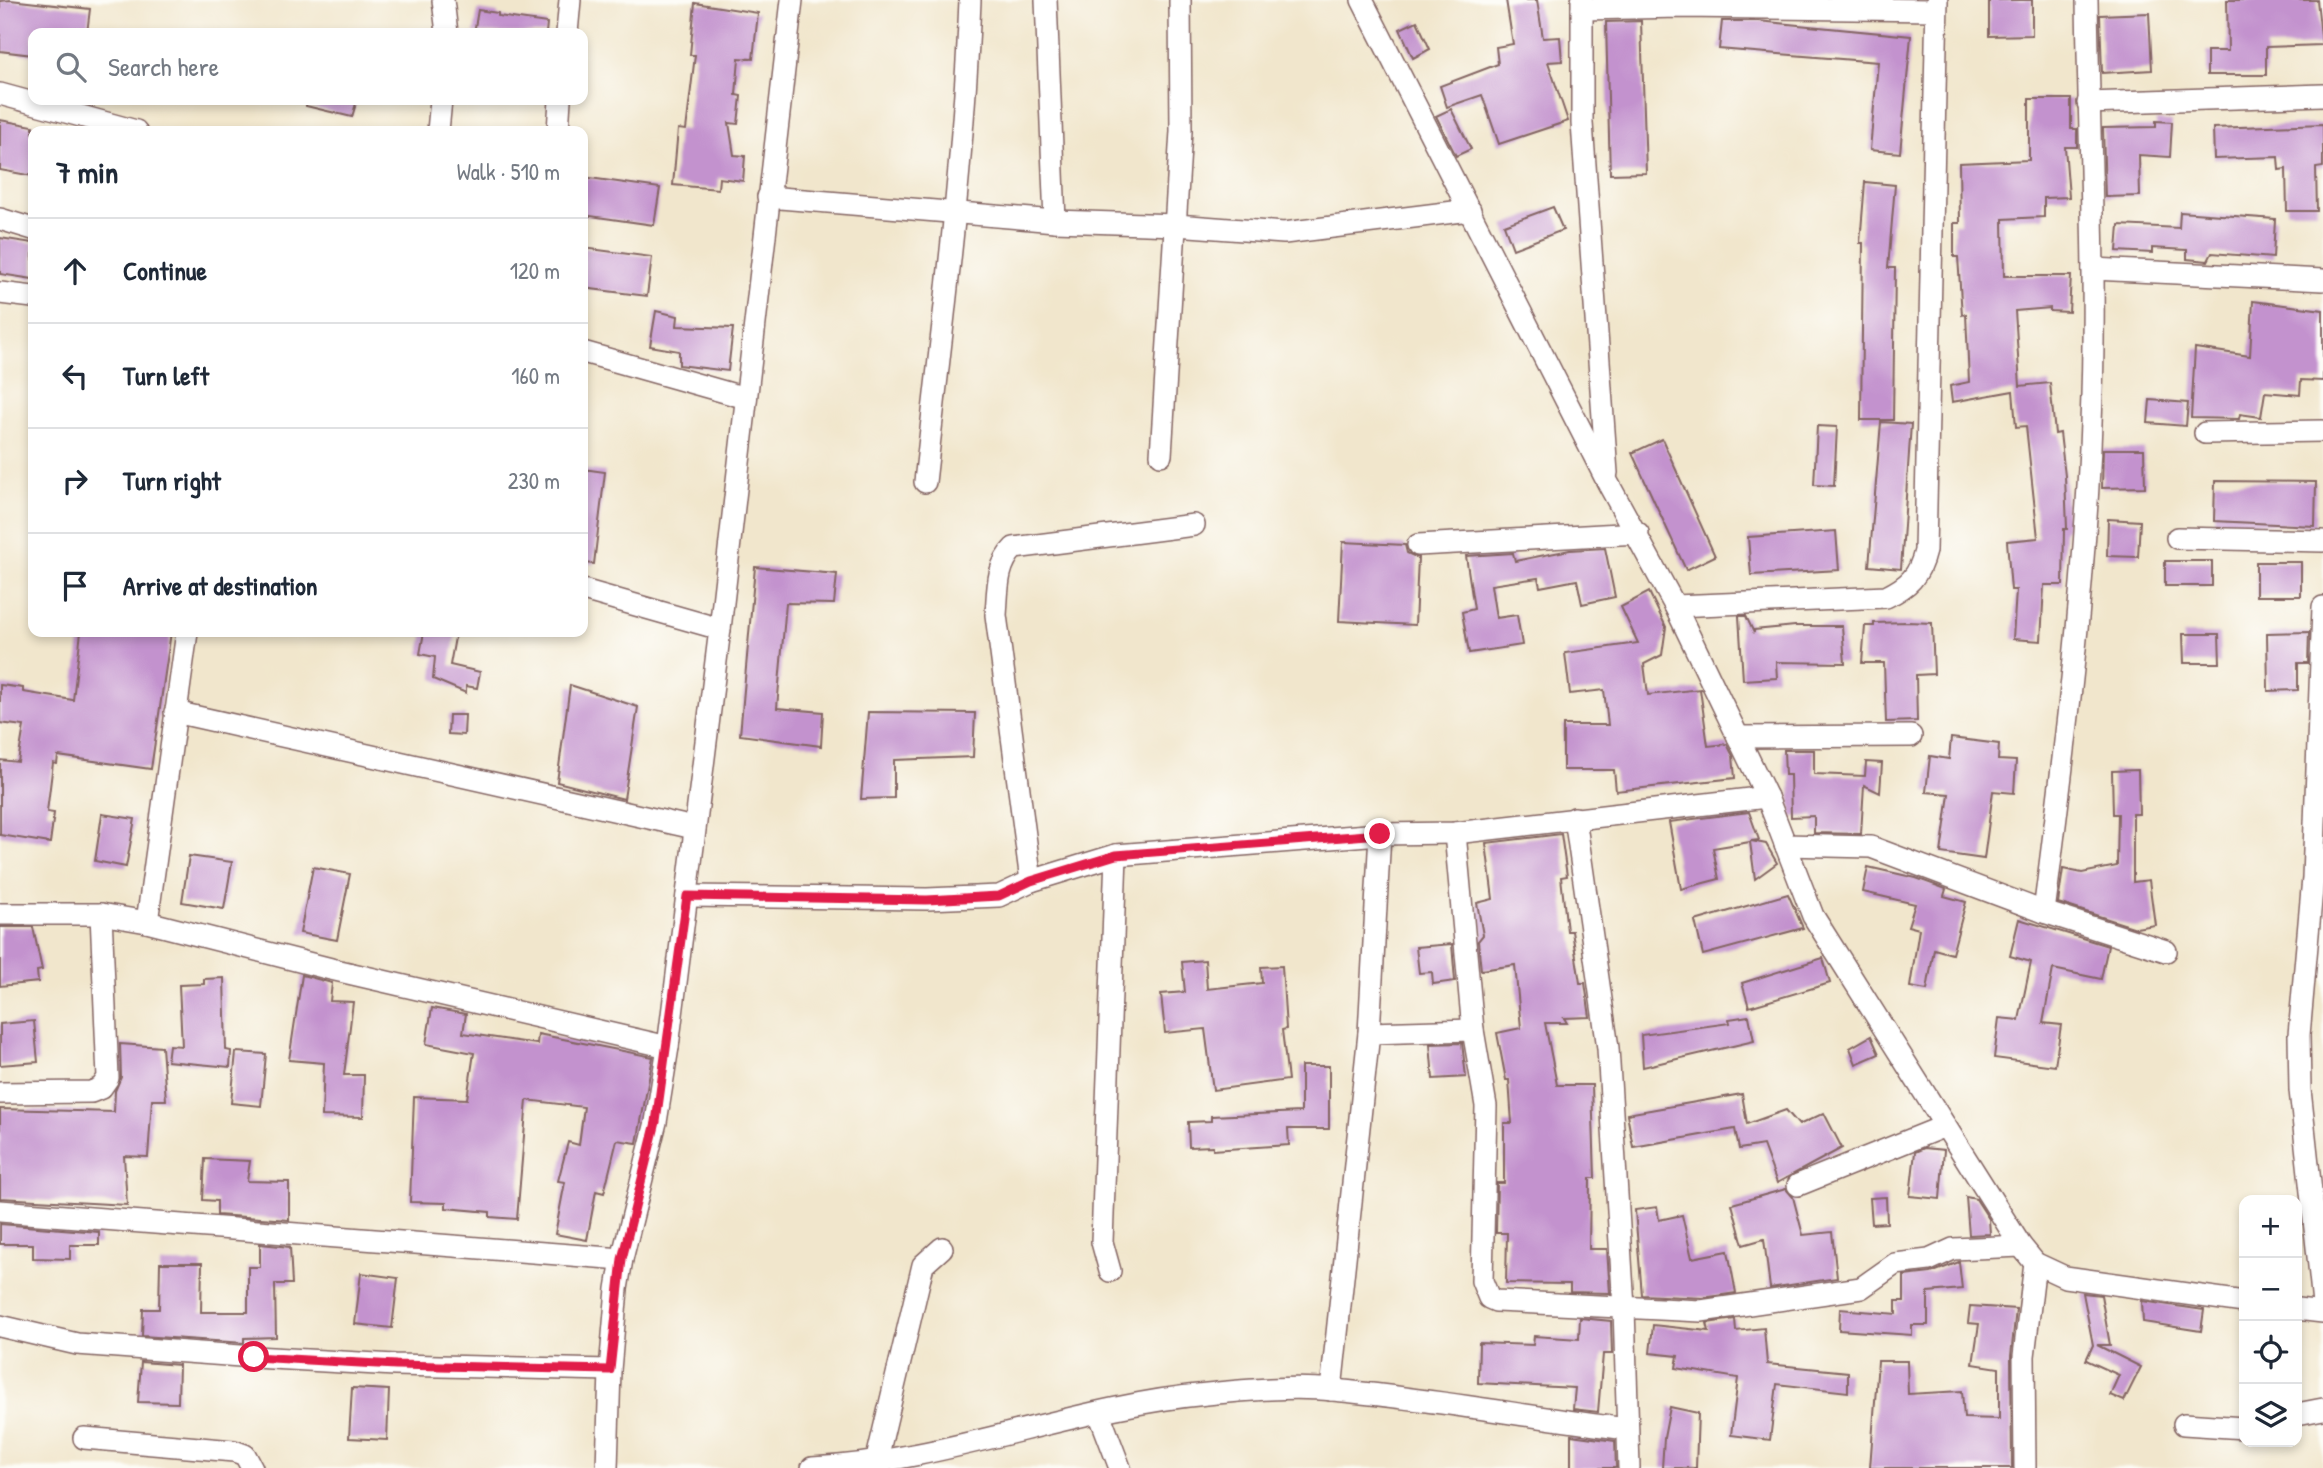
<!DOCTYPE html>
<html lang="en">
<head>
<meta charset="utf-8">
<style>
	body { margin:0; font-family:"Patrick Hand",sans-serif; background:#f2f2f3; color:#1f2937 }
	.controls { position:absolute; right:21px; bottom:21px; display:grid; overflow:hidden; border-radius:14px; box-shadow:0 4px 10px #0003 }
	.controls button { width:63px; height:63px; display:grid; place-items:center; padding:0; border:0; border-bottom:2px solid #e0e1e3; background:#fff; color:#1f2937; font:35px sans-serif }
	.stop { position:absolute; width:21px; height:21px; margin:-16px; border:5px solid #e11d48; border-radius:50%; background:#fff }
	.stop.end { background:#e11d48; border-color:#fff; box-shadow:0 2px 7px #0008 }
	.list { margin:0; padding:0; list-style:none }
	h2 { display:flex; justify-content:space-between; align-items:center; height:91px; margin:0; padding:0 28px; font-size:30px }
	h2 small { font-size:23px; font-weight:400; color:#747a83 }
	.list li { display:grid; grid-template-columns:46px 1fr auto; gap:21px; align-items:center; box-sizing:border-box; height:105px; padding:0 28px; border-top:2px solid #e0e1e3 }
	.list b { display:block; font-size:26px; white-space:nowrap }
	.list em { font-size:23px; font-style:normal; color:#747a83 }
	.icon { flex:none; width:38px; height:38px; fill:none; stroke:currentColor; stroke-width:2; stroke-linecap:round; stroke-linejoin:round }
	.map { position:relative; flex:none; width:2323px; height:1468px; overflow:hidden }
	.search { position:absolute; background:#fff; box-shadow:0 4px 10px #0003; left:28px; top:28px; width:560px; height:77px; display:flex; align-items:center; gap:18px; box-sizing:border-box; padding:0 24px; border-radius:14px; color:#747a83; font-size:26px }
	.panel { position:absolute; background:#fff; box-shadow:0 4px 10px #0003; left:28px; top:126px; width:560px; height:511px; border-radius:14px }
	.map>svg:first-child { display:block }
	.building { fill:#c392ce }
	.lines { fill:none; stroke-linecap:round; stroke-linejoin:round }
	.minor-casing { stroke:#846563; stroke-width:24 }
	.minor { stroke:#fff; stroke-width:21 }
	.route { stroke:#e11d48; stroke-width:9 }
</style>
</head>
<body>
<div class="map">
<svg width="2323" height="1468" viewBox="0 0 2323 1468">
	<rect width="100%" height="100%" fill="#fdfcf7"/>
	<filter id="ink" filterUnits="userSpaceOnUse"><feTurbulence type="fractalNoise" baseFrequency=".0143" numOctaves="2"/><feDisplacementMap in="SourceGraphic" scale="14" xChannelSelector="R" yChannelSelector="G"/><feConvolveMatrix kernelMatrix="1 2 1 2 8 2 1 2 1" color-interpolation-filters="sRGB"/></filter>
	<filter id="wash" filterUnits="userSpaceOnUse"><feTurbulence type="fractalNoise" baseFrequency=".00686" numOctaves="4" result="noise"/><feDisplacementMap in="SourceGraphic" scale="28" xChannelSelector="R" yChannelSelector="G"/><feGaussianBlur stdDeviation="1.57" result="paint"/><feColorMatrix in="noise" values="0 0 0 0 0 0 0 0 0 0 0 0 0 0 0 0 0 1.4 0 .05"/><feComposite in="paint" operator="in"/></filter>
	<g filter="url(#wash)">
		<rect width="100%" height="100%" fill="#f1e6cc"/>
		<g id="blocks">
			<g class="building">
				<polygon points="10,0 90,9 87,33 33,33 33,55 0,51 0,1"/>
				<polygon points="1506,0 1537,0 1543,38 1560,37 1562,61 1548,62 1568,121 1499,144 1482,95 1447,107 1440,86 1498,64 1496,47 1513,44"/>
				<polygon points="1989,0 2032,0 2032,35 1989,36"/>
				<polygon points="2227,0 2317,0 2322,45 2266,47 2266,75 2207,75 2207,51 2228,51"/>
				<polygon points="695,3 758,13 753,59 739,58 736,95 741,96 738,124 729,123 734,155 745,156 743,181 719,178 718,189 673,185 678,129 686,130 695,55 690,55"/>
				<polygon points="478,10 498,13 498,16 547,23 546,33 474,33"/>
				<polygon points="2149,13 2152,70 2102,73 2100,15"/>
				<polygon points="1417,21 1430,49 1413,58 1400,29"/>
				<polygon points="1641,21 1646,173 1610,174 1606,22"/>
				<polygon points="1722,21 1758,21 1911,36 1900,153 1870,150 1878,62 1719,49"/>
				<polygon points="2029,99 2071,99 2071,129 2077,129 2077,147 2065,147 2069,197 2044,198 2044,217 2003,219 2004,276 2071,276 2069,312 2050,311 2050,308 2015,311 2020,386 2050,383 2055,434 2060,433 2065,476 2067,529 2064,529 2063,585 2044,585 2041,641 2013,639 2016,590 2011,590 2007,541 2038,538 2026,426 2016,427 2013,391 1952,402 1950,386 1969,382 1966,314 1962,315 1958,257 1954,257 1954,223 1960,223 1959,163 2029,160"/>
				<polygon points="306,100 357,100 352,117 306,106"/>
				<polygon points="1451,109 1471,149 1456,156 1436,116"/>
				<polygon points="0,120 33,126 33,176 0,170"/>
				<polygon points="2156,121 2172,122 2170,157 2139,155 2140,196 2105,197 2103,128 2156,127"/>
				<polygon points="2323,124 2323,167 2316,168 2317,211 2287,211 2286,169 2279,170 2278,157 2214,159 2213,128"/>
				<polygon points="583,177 660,188 654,225 583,215"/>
				<polygon points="1865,182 1895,185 1888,268 1895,268 1893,420 1861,420 1863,243 1860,243"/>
				<polygon points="1553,207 1563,230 1513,249 1504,225"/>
				<polygon points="2180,212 2275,219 2273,258 2212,253 2208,261 2187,259 2187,250 2152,248 2152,253 2117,251 2119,225 2179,228"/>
				<polygon points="0,238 33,243 33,279 0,274"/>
				<polygon points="583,248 652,257 647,296 583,288"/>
				<polygon points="2253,301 2323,310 2323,381 2301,380 2300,395 2265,392 2261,417 2240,414 2239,419 2191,418 2195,348 2250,356"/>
				<polygon points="656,311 678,316 677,326 733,328 728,371 679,365 679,351 650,346"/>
				<polygon points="2150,400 2188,403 2186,426 2148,423"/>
				<polygon points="1881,422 1911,424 1901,569 1869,566"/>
				<polygon points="1817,426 1837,427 1834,486 1814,485"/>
				<polygon points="1662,439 1715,556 1686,570 1632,453"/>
				<polygon points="2103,449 2144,449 2145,487 2102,488"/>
				<polygon points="583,469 605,472 594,564 583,563"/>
				<polygon points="2215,481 2316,482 2315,526 2214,521"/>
				<polygon points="2108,519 2140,521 2138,557 2107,556"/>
				<polygon points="1836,531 1839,570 1751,575 1748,537"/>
				<polygon points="1343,542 1405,545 1407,553 1418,558 1415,625 1339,621"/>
				<polygon points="1605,548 1615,597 1582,604 1577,580 1540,587 1538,578 1491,585 1496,618 1517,615 1522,645 1469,653 1462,612 1474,609 1466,556 1513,553 1515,561 1570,550"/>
				<rect x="2165" y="561" width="47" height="25"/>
				<rect x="2256" y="562" width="45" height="34"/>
				<polygon points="755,567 837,574 834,604 786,603 777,708 823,712 821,746 740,735"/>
				<polygon points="1649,592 1666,627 1662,655 1644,664 1648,695 1700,689 1708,746 1727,744 1733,756 1735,778 1616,791 1614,770 1563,770 1563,725 1608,725 1604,690 1570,694 1565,653 1638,643 1621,607"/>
				<polygon points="1739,616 1746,616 1754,633 1754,630 1795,626 1842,626 1845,663 1776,662 1777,678 1743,680"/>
				<polygon points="1907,622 1932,623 1934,674 1916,675 1917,721 1886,722 1884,663 1862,663 1865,626 1874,626 1874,623"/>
				<polygon points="81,632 171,632 151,769 58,756 57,764 53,763 47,812 54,813 50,843 0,835 0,760 18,762 24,726 0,723 0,685 23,688 23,692 73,700"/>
				<polygon points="424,632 456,632 450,665 480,672 477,688 466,686 466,693 433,679 435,657 420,654"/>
				<polygon points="2309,632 2308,663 2298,663 2298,690 2268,691 2267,633"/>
				<polygon points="2183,634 2219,634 2220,663 2184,663"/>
				<polygon points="570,685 638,707 624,799 557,782"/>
				<polygon points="868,712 975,713 973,757 894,760 894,798 861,799"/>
				<polygon points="449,715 465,715 464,735 448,734"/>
				<polygon points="1951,738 1999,744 1998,760 2016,761 2014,793 1993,791 1984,859 1941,853 1949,794 1926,792 1930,756 1949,759"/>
				<polygon points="1784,750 1814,750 1814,774 1865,776 1866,762 1882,763 1880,793 1864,785 1861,834 1814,833 1814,816 1791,817 1790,775 1785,775"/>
				<polygon points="2138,770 2139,814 2133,814 2133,882 2149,880 2155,925 2136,928 2058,903 2063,869 2082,873 2117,866 2118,814 2113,814 2112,771"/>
				<polygon points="1749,812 1759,840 1751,841 1766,844 1777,863 1755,879 1750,842 1713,848 1719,879 1681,889 1669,822"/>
				<polygon points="102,814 135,819 126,867 95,861"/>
				<polygon points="1561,834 1567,876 1561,877 1567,931 1572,931 1580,983 1585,983 1590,1017 1564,1018 1567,1023 1545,1023 1557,1085 1592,1085 1595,1178 1590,1178 1589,1249 1607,1249 1610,1293 1570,1292 1570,1284 1506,1283 1507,1233 1496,1233 1497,1183 1504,1183 1504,1123 1512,1123 1509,1080 1506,1080 1497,1033 1521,1028 1515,965 1481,970 1478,941 1483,935 1477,903 1493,899 1486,843"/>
				<polygon points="189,856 232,862 224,909 182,902"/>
				<polygon points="313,867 350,874 337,940 300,933"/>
				<polygon points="1868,867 1916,878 1946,889 1944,896 1966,902 1952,954 1934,949 1927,990 1910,987 1919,929 1908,926 1915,904 1863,892"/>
				<polygon points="1788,894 1803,928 1703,955 1695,921"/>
				<polygon points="2019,919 2108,946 2101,979 2053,969 2043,1023 2061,1025 2055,1066 1994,1058 1999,1018 2019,1020 2031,962 2010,956"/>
				<polygon points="0,927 33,927 42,970 37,971 38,982 0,986"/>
				<polygon points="1452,944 1455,981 1433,984 1432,972 1419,973 1416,947"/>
				<polygon points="1823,958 1830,983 1749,1007 1742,983"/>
				<polygon points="1205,960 1207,989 1262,983 1261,967 1282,966 1286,1029 1282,1030 1288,1080 1213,1090 1205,1029 1165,1033 1161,994 1185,992 1182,962"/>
				<polygon points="302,975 332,983 330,1001 353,1002 344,1075 364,1075 363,1117 322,1116 324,1063 289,1060"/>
				<polygon points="224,978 226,1050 231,1051 230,1067 167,1061 169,1045 182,1046 179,985 204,984 204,979"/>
				<polygon points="432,1008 466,1014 463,1033 537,1044 538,1034 653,1057 637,1143 617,1140 604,1193 596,1191 587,1240 555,1234 565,1182 558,1181 568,1142 579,1145 584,1107 527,1100 517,1219 490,1217 490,1212 446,1208 446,1203 410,1202 414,1097 467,1099 474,1053 426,1044"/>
				<polygon points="1749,1016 1754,1041 1643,1067 1641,1035 1730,1023 1729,1019"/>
				<polygon points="34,1021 38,1062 0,1065 0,1024"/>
				<polygon points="1871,1036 1879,1054 1856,1064 1850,1048"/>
				<polygon points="1462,1043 1466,1077 1433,1079 1430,1044"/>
				<polygon points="120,1044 162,1047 166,1100 152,1100 148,1157 124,1156 127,1205 0,1198 0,1109 114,1112 115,1091 121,1077"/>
				<polygon points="236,1052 266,1054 261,1106 231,1103"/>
				<polygon points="1301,1066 1329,1066 1329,1129 1288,1129 1289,1145 1213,1150 1213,1146 1189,1147 1188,1122 1211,1121 1211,1116 1301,1112"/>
				<polygon points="1742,1094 1747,1124 1786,1110 1799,1125 1824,1113 1842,1148 1777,1183 1763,1145 1739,1149 1735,1129 1633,1147 1627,1114"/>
				<polygon points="1924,1148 1944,1150 1940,1199 1910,1196 1915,1152"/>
				<polygon points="205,1159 250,1161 247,1181 289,1182 289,1220 217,1215 217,1201 203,1200"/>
				<polygon points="1786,1189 1793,1197 1803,1235 1832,1232 1837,1278 1770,1288 1764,1239 1743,1245 1732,1204"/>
				<polygon points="1886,1197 1887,1223 1872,1224 1870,1198"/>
				<polygon points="1966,1197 1976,1199 1989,1219 1990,1234 1969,1235"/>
				<polygon points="1657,1207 1659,1220 1682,1215 1692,1258 1728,1251 1736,1293 1703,1298 1642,1295 1635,1210"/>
				<polygon points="0,1224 99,1232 99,1245 70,1245 70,1259 33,1258 33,1244 0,1244"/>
				<polygon points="260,1244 290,1247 292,1284 275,1284 276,1337 244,1338 244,1343 142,1336 143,1309 159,1309 160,1263 202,1263 201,1312 248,1312 248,1267 260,1267"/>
				<polygon points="1959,1262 1962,1289 1928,1292 1928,1325 1912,1325 1912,1335 1839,1330 1840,1309 1896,1314 1896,1301 1904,1301 1904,1276 1931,1273"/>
				<polygon points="361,1273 398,1278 392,1328 355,1324"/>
				<polygon points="2083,1293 2101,1295 2110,1345 2097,1345 2141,1367 2124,1401 2110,1395 2119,1375 2086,1360 2093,1345"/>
				<polygon points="2142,1301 2204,1310 2201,1331 2143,1322"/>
				<polygon points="1970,1306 2016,1309 2011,1356 2012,1468 1870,1468 1878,1361 1907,1361 1908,1394 1962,1391 1964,1418 1999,1419 1999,1368 1973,1364 1979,1324 1968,1323"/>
				<polygon points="1580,1318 1611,1321 1612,1354 1603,1354 1598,1412 1573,1409 1575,1388 1478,1383 1479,1343 1533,1345 1534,1336 1579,1339"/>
				<polygon points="1735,1319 1736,1331 1764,1328 1767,1364 1848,1372 1848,1392 1777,1384 1770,1440 1731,1435 1738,1378 1676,1368 1678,1356 1650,1353 1653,1325 1709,1331 1707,1323"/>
				<polygon points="141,1362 179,1365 178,1403 138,1402"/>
				<polygon points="352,1388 389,1390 387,1440 349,1438"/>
				<polygon points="1670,1407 1698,1413 1696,1468 1662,1468 1664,1438"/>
				<polygon points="1571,1435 1615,1441 1616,1468 1571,1468"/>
			</g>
		</g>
	</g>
	<g filter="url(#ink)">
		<use href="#blocks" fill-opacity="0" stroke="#846563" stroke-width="2"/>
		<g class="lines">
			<defs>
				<g id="minor">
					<polyline points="443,0 447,33"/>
					<polyline points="1046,0 1055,221"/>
					<polyline points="1362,0 1608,483 1675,606 1767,797 1813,916 2021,1246 2035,1263 2065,1277 2244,1302"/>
					<polyline points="1582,0 1582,123 1607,473"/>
					<polyline points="1582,9 1681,7 1936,10"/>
					<polyline points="567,33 570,0"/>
					<polyline points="0,94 136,131"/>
					<polyline points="2088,103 2323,95"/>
					<polyline points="438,131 441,100"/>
					<polyline points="558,131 560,100"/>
					<polyline points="768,197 1055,221 1176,225 1284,233 1470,210"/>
					<polyline points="0,219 33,229"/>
					<polyline points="2093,269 2323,280"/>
					<polyline points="0,293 33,297"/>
					<polyline points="583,352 746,398"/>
					<polyline points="2205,433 2323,431"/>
					<polyline points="1161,455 1181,131 1180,0"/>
					<path d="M925,482C943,321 964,161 970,0"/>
					<polyline points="2177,538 2323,541"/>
					<polyline points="1418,545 1638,533"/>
					<polyline points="583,590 720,629"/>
					<path d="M1675,606L1886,597C1909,586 1919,576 1925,551L1937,0"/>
					<polyline points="2323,607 2313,878 2299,1035 2300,1090 2323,1303"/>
					<polyline points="175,712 694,828"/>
					<polyline points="1738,737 1911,736"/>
					<polyline points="1575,818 1608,1048 1624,1308 1629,1468"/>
					<polyline points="1455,833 1473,1030 1486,1106 1482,1281 1489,1298 1496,1301 1701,1311 1861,1288 1895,1264 1929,1260 1953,1249 2021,1246"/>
					<polyline points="1785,845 1871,847 2044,912 2166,951"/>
					<path d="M1031,881L996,615C998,590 996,566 1014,548L1194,525"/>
					<polyline points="687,896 927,899 999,896 1031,881 1116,855 1380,834"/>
					<path d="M2044,912C2065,749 2085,587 2091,423C2097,282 2089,141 2087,0"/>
					<polyline points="0,914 101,914 147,922 331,969 668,1047"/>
					<polyline points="147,922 187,632"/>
					<polyline points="1369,1033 1473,1030"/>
					<polyline points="0,1093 91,1092 101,1088 108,1078 101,914"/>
					<polyline points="1798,1185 1945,1126"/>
					<polyline points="0,1211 622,1259"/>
					<polyline points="1110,1271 1102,1242 1116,855"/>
					<polyline points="2297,1309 2323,1312"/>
					<polyline points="0,1326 77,1344 254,1357 395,1365 610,1370"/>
					<polyline points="1331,1390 1369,1033 1380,834 1455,833 1767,797"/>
					<polyline points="1099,1413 1120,1468"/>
					<polyline points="2297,1414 2323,1409"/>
					<polyline points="2184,1424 2244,1428"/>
					<polyline points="84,1438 234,1451 245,1455 252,1468"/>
					<polyline points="876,1463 923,1265 942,1248"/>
					<polyline points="607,1468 610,1370 617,1289 622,1259 656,1122 668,1047 720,629 792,0"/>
					<path d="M812,1468C945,1462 1074,1406 1207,1394C1247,1390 1293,1386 1333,1390C1432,1399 1529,1417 1627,1429"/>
					<polyline points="2025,1468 2024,1356 2035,1263"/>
				</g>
			</defs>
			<use href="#minor" class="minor-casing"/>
			<use href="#minor" class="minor"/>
		</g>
	</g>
	<g class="lines" filter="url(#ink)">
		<polyline class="route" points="254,1357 396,1365 610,1370 622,1259 656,1122 687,896 927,900 999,896 1031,881 1116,855 1380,834"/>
	</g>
</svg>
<div class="controls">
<button>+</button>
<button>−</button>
<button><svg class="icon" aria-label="locate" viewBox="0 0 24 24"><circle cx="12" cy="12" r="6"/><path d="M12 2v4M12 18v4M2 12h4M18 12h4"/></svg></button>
<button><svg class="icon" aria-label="layers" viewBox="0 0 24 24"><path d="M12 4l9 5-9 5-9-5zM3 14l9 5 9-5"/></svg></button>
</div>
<div class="stop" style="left:254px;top:1357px"></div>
<div class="stop end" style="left:1380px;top:834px"></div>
<div class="search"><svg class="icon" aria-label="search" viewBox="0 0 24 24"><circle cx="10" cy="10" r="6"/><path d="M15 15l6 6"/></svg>Search here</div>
<section class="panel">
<h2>7 min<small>Walk · 510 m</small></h2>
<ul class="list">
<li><svg class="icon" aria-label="ahead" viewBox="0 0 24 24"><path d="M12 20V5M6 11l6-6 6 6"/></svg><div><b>Continue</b></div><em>120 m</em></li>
<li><svg class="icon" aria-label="left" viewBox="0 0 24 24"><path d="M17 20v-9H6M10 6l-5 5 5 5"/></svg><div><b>Turn left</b></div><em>160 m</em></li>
<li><svg class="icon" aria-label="right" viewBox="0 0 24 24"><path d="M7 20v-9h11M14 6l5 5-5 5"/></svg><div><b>Turn right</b></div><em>230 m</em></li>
<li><svg class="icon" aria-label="arrive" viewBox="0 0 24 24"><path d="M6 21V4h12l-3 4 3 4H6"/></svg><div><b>Arrive at destination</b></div></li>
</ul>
</section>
</div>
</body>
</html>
